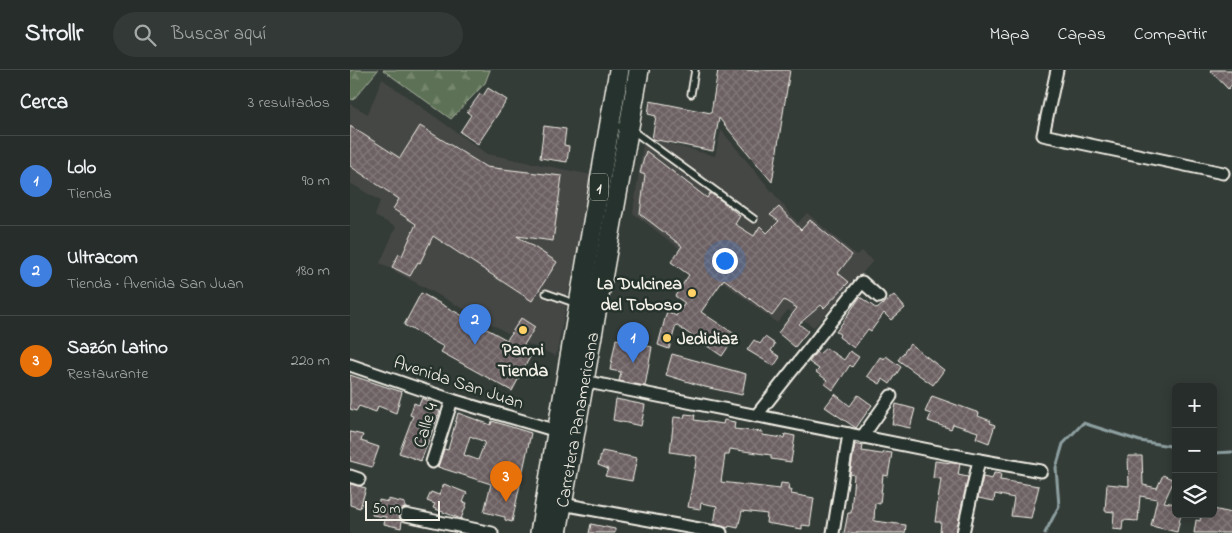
<!DOCTYPE html>
<html lang="es">
<head>
<meta charset="utf-8">
<style>
	body { margin:0; font-family:"Indie Flower",sans-serif; background:#333936; color:#f1f3f6 }
	.controls { position:absolute; right:15px; bottom:15px; display:grid; overflow:hidden; border-radius:8px; box-shadow:0 2px 12px #0003 }
	.controls button { width:45px; height:45px; display:grid; place-items:center; padding:0; border:0; border-bottom:1px solid #434947; background:#272d2a; color:#f1f3f6; font:25px sans-serif }
	.scale { position:absolute; left:15px; bottom:12px; width:75px; box-sizing:border-box; padding-left:5px; border:2px solid #f4f1e8; border-top:0; font-size:14px; line-height:18px; white-space:nowrap; color:#f4f1e8; -webkit-text-stroke:4px #26332d; paint-order:stroke }
	.you { position:absolute; left:374px; top:190px; width:18px; height:18px; margin:-12px; border:4px solid #fff; border-radius:50%; background:#1a73e8; box-shadow:0 0 0 8px #1a73e833 }
	.badge { display:grid; place-items:center; width:32px; height:32px; border-radius:50%; background:#8abfa5; color:#fff; font-size:16px; font-weight:700 }
	.pin { position:absolute; translate:-50% -41px; filter:drop-shadow(0 1px 2px #0008) }
	.pin::after { content:''; position:absolute; top:26px; width:18px; height:15px; background:inherit; clip-path:polygon(0 0,100% 0,50% 100%) }
	.list { margin:0; padding:0; list-style:none }
	h2 { display:flex; justify-content:space-between; align-items:center; height:65px; margin:0; padding:0 20px; font-size:21px }
	h2 small { font-size:16px; font-weight:400; color:#a4a8a8 }
	.list li { display:grid; grid-template-columns:32px 1fr auto; gap:15px; align-items:center; box-sizing:border-box; height:90px; padding:0 20px; border-top:1px solid #434947 }
	.list b { display:block; font-size:19px; white-space:nowrap }
	.list p { margin:0; font-size:16px; white-space:nowrap; color:#a4a8a8 }
	.list em { font-size:16px; font-style:normal; color:#a4a8a8 }
	.icon { flex:none; width:28px; height:28px; fill:none; stroke:currentColor; stroke-width:2; stroke-linecap:round; stroke-linejoin:round }
	.map { position:relative; flex:none; width:882px; height:463px; overflow:hidden }
	header { display:flex; align-items:center; gap:30px; box-sizing:border-box; height:70px; padding:0 25px; background:#272d2a; border-bottom:1px solid #434947 }
	header strong { font-size:24px }
	nav { display:flex; gap:28px; margin-inline-start:auto; font-size:18px }
	.search { width:350px; height:45px; background:#333936; display:flex; align-items:center; gap:12px; box-sizing:border-box; padding:0 18px; border-radius:28px; color:#a4a8a8; font-size:19px }
	main { display:flex }
	aside { flex:1; background:#272d2a }
	.map>svg:first-child { display:block }
	.built { fill:#454745 }
	.forest { fill:url(#forest-firs); stroke:#a8b19e }
	.lines { fill:none; stroke-linecap:round; stroke-linejoin:round }
	.stream { stroke:#8ea0a1; stroke-width:3 }
	.building { fill:url(#building-cross-hatch); stroke:#f4f1e8; fill-rule:evenodd }
	.service-casing { stroke:#f4f1e8; stroke-width:9 }
	.minor-casing { stroke:#f4f1e8; stroke-width:15 }
	.trunk-casing { stroke:#f4f1e8; stroke-width:22 }
	.service { stroke:#26332d; stroke-width:5.5 }
	.minor { stroke:#26332d; stroke-width:11 }
	.trunk { stroke:#26332d; stroke-width:19 }
	.poi-dot { fill:#ffd166; stroke:#26332d; stroke-width:2 }
	.labels { text-anchor:middle; stroke-width:5; stroke-linejoin:round; paint-order:stroke }
	.shield { fill:#26332d; stroke:#b6b8b0; stroke-width:1 }
	.shield-label { font-size:16px; font-weight:bold; fill:#f4f1e8 }
	.poi-label { font-size:18px; font-weight:bold; fill:#f4f1e8; stroke:#26332d; text-anchor:end }
	.street-label { font-size:18px; fill:#f4f1e8; stroke:#26332d }
</style>
</head>
<body>
<header>
<strong>Strollr</strong>
<div class="search"><svg class="icon" aria-label="search" viewBox="0 0 24 24"><circle cx="10" cy="10" r="6"/><path d="M15 15l6 6"/></svg>Buscar aquí</div>
<nav><a>Mapa</a><a>Capas</a><a>Compartir</a></nav>
</header>
<main>
<aside>
<h2>Cerca<small>3 resultados</small></h2>
<ul class="list">
<li><span class="badge" style="background:#3f7fe0">1</span><div><b>Lolo</b><p>Tienda</p></div><em>90 m</em></li>
<li><span class="badge" style="background:#3f7fe0">2</span><div><b>Ultracom</b><p>Tienda · Avenida San Juan</p></div><em>180 m</em></li>
<li><span class="badge" style="background:#e8710a">3</span><div><b>Sazón Latino</b><p>Restaurante</p></div><em>220 m</em></li>
</ul>
</aside>
<div class="map">
<svg width="882" height="463" viewBox="0 0 882 463">
	<defs>
		<pattern id="forest-firs" width="22" height="20" patternUnits="userSpaceOnUse" patternTransform="scale(1.25)"><rect width="22" height="20" fill="#5c7154"/><path d="M5 1l3.5 6h-7zM16 11l3.5 6h-7z" fill="#74866d"/></pattern>
		<pattern id="building-cross-hatch" width="8" height="8" patternUnits="userSpaceOnUse" patternTransform="scale(1.25)"><rect width="8" height="8" fill="#6c6163"/><path d="M0 0l8 8M0 8l8-8" fill="none" stroke="#827879"/></pattern>
	</defs>
	<rect width="100%" height="100%" fill="#343c38"/>
	<filter id="ink" filterUnits="userSpaceOnUse"><feTurbulence type="fractalNoise" baseFrequency=".02" numOctaves="2"/><feDisplacementMap in="SourceGraphic" scale="10" xChannelSelector="R" yChannelSelector="G"/><feConvolveMatrix kernelMatrix="1 2 1 2 8 2 1 2 1" color-interpolation-filters="sRGB"/></filter>
	<g filter="url(#ink)">
		<g class="built">
			<polygon points="32,9 137,84 242,105 206,286 178,274 30,193 46,157 25,146 30,131 0,113 0,34 18,44"/>
			<polygon points="371,60 448,153 457,143 506,185 512,181 523,191 464,257 438,240 427,253 283,143 294,67 365,86"/>
		</g>
		<g class="forest">
			<polygon points="0,0 28,0 3,30 0,28"/>
			<polygon points="33,0 140,0 135,13 101,49"/>
		</g>
		<g class="lines">
			<g class="stream">
				<polyline points="863,383 882,382"/>
				<polyline points="695,463 709,436 706,398 713,374 733,353 790,371 826,377"/>
			</g>
		</g>
		<g class="building">
			<polygon points="368,0 440,0 422,112 369,48 363,81 302,69 306,46 298,44 300,31 361,43"/>
			<polygon points="860,0 882,0 882,14 878,19"/>
			<polygon points="138,18 157,30 128,74 110,62 121,45 117,42 130,24 133,26"/>
			<polygon points="0,56 50,88 70,56 136,97 212,106 203,171 167,166 207,192 182,231 83,166 70,193 68,192 60,206 42,197 49,184 52,186 66,154 43,139 49,129 0,96"/>
			<polygon points="194,56 216,59 214,75 219,76 217,92 190,88"/>
			<polygon points="296,81 357,128 360,123 372,131 390,146 385,154 404,166 410,156 417,163 429,151 420,145 429,137 451,160 460,150 502,185 488,203 499,212 474,238 471,235 449,254 458,261 445,277 428,263 447,238 434,230 422,246 374,209 351,242 386,265 372,286 326,255 319,279 308,275 317,241 326,246 335,233 325,226 339,205 321,192 332,176 290,144 295,105 290,103"/>
			<polygon points="71,223 157,270 171,248 185,257 172,278 182,283 162,321 91,282 94,277 54,255"/>
			<polygon points="544,225 555,238 541,250 534,243 521,261 518,259 504,278 489,267 490,264 486,262 510,227 527,239"/>
			<polygon points="415,267 425,274 421,281 430,287 424,296 397,280 404,270 410,274"/>
			<polygon points="266,269 302,277 295,316 269,311 271,302 260,300"/>
			<polygon points="560,274 594,300 583,315 548,290"/>
			<polygon points="476,278 494,290 500,281 509,287 502,297 500,295 483,320 474,313 477,310 466,302 469,299 459,292 466,282 469,284"/>
			<polygon points="322,284 396,304 392,325 355,317 316,305"/>
			<polygon points="536,286 551,297 540,314 533,309 530,314 517,306 530,287 534,289"/>
			<polygon points="0,305 52,322 46,343 28,336 26,342 9,336 6,341 0,339"/>
			<polygon points="485,324 500,336 508,325 522,335 506,358 475,337"/>
			<polygon points="582,326 629,343 628,346 641,351 640,353 645,355 639,373 626,368 628,362 603,354 601,359 578,351 581,344 575,342"/>
			<polygon points="72,328 81,332 79,337 90,341 71,391 49,383 63,346 60,345 64,333 69,335"/>
			<polygon points="266,329 295,335 291,356 263,350"/>
			<polygon points="546,334 565,339 560,358 542,354"/>
			<path d="M108,343L141,355L142,351L181,363L162,452L155,450V447L134,442L141,414L88,397L94,379L98,380ZM120,366L135,372L128,390L114,385Z"/>
			<polygon points="335,344 345,345 344,350 373,354 374,350 385,352 384,359 413,362 412,365 434,368 435,364 445,366 441,392 421,389 421,385 380,379 379,385 375,385 371,412 430,419 431,413 439,414 438,420 442,420 441,424 464,428 460,456 452,455 452,459 416,453 417,444 392,441 388,458 379,456 378,458 364,454 367,436 351,433 350,439 338,437 347,386 320,382 324,347 334,348"/>
			<polygon points="0,362 13,365 11,371 29,377 22,397 0,391"/>
			<polygon points="505,374 513,376 512,381 531,384 533,384 534,382 542,383 538,406 533,405 530,434 525,433 524,451 556,455 555,463 494,463 498,443 501,443 504,405 500,404"/>
			<polygon points="252,381 287,388 282,411 255,406 258,399 248,395"/>
			<polygon points="778,386 792,386 793,415 807,418 813,405 824,410 814,432 826,434 826,444 831,444 827,462 801,456 807,429 790,426 788,451 773,450 772,460 763,459 764,442 755,441 757,414 779,416"/>
			<polygon points="585,391 610,394 608,405 618,407 606,463 590,463 591,452 585,452 591,409 583,408"/>
			<polygon points="644,403 651,404 650,410 689,416 681,448 661,446 664,428 645,424 644,431 628,428 633,407 642,409"/>
			<polygon points="0,414 16,418 10,438 0,435"/>
			<polygon points="94,414 117,423 113,432 117,433 111,449 83,438 85,434 77,431 81,422 89,425"/>
			<polygon points="38,429 55,433 55,438 49,444 52,451 51,458 34,454 36,447 22,445 24,436 28,437 29,430 38,432"/>
			<polygon points="863,439 882,443 882,463 844,463 846,450 850,451 851,444 863,444"/>
			<polygon points="241,454 265,459 265,463 239,463"/>
		</g>
		<g class="lines">
			<defs>
				<g id="service">
					<polyline points="341,24 345,0"/>
					<polyline points="261,55 279,58 404,149"/>
					<polyline points="196,223 227,234"/>
				</g>
				<g id="minor">
					<polyline points="707,0 693,65 873,103"/>
					<polyline points="0,295 102,330 207,361"/>
					<polyline points="233,311 629,390 613,463"/>
					<polyline points="406,346 512,212 529,227"/>
					<polyline points="512,367 541,326"/>
					<polyline points="629,390 691,401"/>
					<polyline points="82,392 102,330"/>
					<polyline points="0,406 9,409"/>
					<polyline points="212,434 371,463"/>
					<polyline points="56,445 142,463"/>
					<polyline points="483,463 499,364"/>
				</g>
				<g id="trunk">
					<polyline points="190,463 269,0"/>
					<path id="s1" d="M207,463L289,0"/>
				</g>
			</defs>
			<use href="#service" class="service-casing"/>
			<use href="#minor" class="minor-casing"/>
			<use href="#trunk" class="trunk-casing"/>
			<use href="#service" class="service"/>
			<use href="#minor" class="minor"/>
			<use href="#trunk" class="trunk"/>
		</g>
	</g>
	<g class="poi-dot">
		<circle cx="342" cy="223" r="5"/>
		<circle cx="173" cy="260" r="5"/>
		<circle cx="317" cy="268" r="5"/>
	</g>
	<g class="labels">
		<rect class="shield" x="240" y="103.5" width="18" height="27" rx="4"/>
		<g class="shield-label">
			<text x="249" y="123">1</text>
		</g>
		<g class="poi-label">
			<text x="332" y="219">La Dulcinea<tspan x="332" dy="21">del Toboso</tspan></text>
			<text x="327" y="274" text-anchor="start">Jedidiaz</text>
			<text x="173" y="285" text-anchor="middle">Parmi<tspan x="173" dy="21">Tienda</tspan></text>
		</g>
		<g class="street-label">
			<text transform="translate(109 312) rotate(18)" y="6">Avenida San Juan</text>
			<text dy="6" stroke="none"><textPath href="#s1" startOffset="115">Carretera Panamericana</textPath></text>
			<text transform="translate(75 355) rotate(-73)" y="6">Calle 4</text>
		</g>
	</g>
</svg>
<div class="controls">
<button>+</button>
<button>−</button>
<button><svg class="icon" aria-label="layers" viewBox="0 0 24 24"><path d="M12 4l9 5-9 5-9-5zM3 14l9 5 9-5"/></svg></button>
</div>
<div class="scale">50 m</div>
<div class="you"></div>
<div class="pin badge" style="left:283px;top:293px;background:#3f7fe0">1</div>
<div class="pin badge" style="left:125px;top:275px;background:#3f7fe0">2</div>
<div class="pin badge" style="left:156px;top:432px;background:#e8710a">3</div>
</div>
</main>
</body>
</html>
